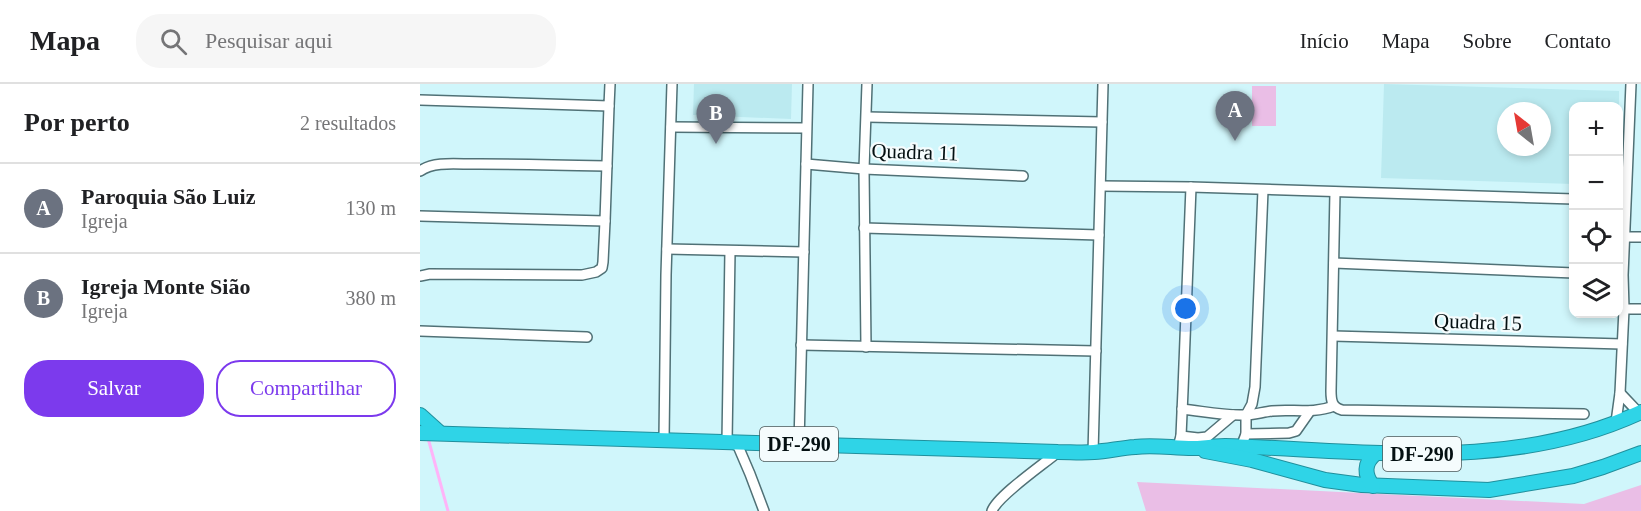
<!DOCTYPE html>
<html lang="pt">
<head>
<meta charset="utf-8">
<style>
	body { margin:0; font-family:Georgia,serif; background:#f6f6f6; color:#202124 }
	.controls { position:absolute; right:18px; top:18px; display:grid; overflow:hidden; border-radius:12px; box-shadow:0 3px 9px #0003 }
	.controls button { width:54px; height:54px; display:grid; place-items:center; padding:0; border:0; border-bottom:2px solid #e0e0e0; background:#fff; color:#202124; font:30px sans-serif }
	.compass { position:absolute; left:1077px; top:18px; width:54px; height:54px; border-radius:50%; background:#fff; box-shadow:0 3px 9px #0003; rotate:329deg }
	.you { position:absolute; left:766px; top:225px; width:21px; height:21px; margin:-15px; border:4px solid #fff; border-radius:50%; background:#1a73e8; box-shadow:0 0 0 9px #1a73e833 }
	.badge { display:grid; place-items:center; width:39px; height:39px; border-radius:50%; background:#7c3aed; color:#fff; font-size:20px; font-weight:700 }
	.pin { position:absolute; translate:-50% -50px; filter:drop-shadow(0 2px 3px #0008) }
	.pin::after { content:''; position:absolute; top:32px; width:21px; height:18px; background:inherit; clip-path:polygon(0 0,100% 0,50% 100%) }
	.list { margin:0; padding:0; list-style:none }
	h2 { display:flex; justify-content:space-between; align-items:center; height:78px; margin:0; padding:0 24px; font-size:26px }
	h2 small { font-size:20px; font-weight:400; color:#757577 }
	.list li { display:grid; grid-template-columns:39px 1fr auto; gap:18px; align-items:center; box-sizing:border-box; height:90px; padding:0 24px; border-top:2px solid #e0e0e0 }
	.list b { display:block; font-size:22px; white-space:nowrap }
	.list p { margin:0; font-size:20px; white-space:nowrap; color:#757577 }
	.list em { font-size:20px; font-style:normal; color:#757577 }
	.actions { display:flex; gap:12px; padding:18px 24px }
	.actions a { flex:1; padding:14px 0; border:2px solid #7c3aed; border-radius:24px; text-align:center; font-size:21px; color:#7c3aed }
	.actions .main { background:#7c3aed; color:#fff }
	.icon { flex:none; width:33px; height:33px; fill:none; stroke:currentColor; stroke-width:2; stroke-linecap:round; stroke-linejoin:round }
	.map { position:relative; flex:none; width:1221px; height:427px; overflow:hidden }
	header { display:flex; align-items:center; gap:36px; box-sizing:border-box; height:84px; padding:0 30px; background:#fff; border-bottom:2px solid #e0e0e0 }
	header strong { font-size:28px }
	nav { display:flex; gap:33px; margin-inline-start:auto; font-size:21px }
	.search { width:420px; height:54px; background:#f6f6f6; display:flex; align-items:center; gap:15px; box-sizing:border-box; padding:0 21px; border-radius:24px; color:#757577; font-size:22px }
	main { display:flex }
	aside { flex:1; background:#fff }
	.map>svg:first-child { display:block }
	.built { fill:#bbeaf0; fill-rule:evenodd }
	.green { fill:#eabee6 }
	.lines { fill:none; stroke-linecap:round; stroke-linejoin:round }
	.stream { stroke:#feb4f8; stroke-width:3 }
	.minor-casing { stroke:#507176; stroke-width:12 }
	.highway-casing { stroke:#208f9c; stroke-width:16 }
	.minor { stroke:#fff; stroke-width:9 }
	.highway { stroke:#2fd4e7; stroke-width:14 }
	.labels { text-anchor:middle; stroke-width:4.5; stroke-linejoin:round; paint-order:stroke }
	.shield { fill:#f5fcfd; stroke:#4c5758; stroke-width:1.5 }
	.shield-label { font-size:20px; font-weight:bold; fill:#041012 }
	.street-label { font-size:21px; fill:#041012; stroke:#f5fcfd }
</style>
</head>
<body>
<header>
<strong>Mapa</strong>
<div class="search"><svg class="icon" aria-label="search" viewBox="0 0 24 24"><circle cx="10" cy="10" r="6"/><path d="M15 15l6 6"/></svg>Pesquisar aqui</div>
<nav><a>Início</a><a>Mapa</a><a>Sobre</a><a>Contato</a></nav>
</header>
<main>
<aside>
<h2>Por perto<small>2 resultados</small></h2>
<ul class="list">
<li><span class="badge" style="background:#6b7280">A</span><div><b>Paroquia São Luiz</b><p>Igreja</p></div><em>130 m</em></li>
<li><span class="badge" style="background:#6b7280">B</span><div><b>Igreja Monte Sião</b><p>Igreja</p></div><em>380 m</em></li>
</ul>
<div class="actions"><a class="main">Salvar</a><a>Compartilhar</a></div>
</aside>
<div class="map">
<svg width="1221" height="427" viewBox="0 0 1221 427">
	<rect width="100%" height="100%" fill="#d0f6fb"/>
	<g class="built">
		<polygon points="274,0 372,0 371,35 273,31"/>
		<path d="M964,0L1199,7V102L1198,22H1154L1153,100L961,94ZM1086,27H1122V63H1086Z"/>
	</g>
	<g class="green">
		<rect x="832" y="2" width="24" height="40"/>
		<polygon points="717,398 1164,420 1221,401 1221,427 726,427"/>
	</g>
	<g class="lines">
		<polyline class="stream" points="8,354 28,427"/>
		<defs>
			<g id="minor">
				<polyline points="0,16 189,22 190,0"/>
				<polyline points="447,33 682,38"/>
				<polyline points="251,43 386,44"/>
				<polyline points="386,80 444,85 603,92"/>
				<path d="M0,87C16,76 41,81 60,80C102,80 145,81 187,82"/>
				<polyline points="681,102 771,103 1154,115"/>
				<path d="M915,108L911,307C911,317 912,323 922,326L1164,330"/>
				<polyline points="0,132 185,137 189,22"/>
				<polyline points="444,144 679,151"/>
				<polyline points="1205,153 1221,153"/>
				<polyline points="247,165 384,168"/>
				<polyline points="914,179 1154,189"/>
				<polyline points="0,192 10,190 162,191 176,188 182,184 183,178 185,137"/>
				<polyline points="1204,225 1221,225"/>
				<polyline points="0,247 167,253"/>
				<polyline points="913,252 1202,260"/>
				<polyline points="381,261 676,267"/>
				<polyline points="446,263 444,85 447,0"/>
				<polyline points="1200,309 1219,329"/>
				<path d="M762,325C782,327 804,332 824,331C833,331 843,328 852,327C873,325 893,330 914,322"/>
				<polyline points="1196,338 1200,309 1204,225 1203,191 1211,0"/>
				<polyline points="826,350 869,349 876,347 890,327"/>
				<polyline points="761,352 778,354 787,353 813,331"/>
				<polyline points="244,356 246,191 252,0"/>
				<polyline points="307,358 310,167"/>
				<polyline points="311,359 318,362 330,390 344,427"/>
				<polyline points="379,360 388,0"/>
				<polyline points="758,363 761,352 763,306 771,103"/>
				<polyline points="821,363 826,350 826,331 832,320 835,303 843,106"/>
				<polyline points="673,369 683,0"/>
				<path d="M572,427C577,412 624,380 638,368"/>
			</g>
			<g id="highway">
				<polyline points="0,331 20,349"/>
				<path d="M0,349L638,368C650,368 663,369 674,368C688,367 701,364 715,363C736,360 757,365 778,364C787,363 796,362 805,362C944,366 1091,389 1221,328"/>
				<polyline points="785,367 832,376 905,396 942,401 1069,406 1153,392 1183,383 1221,369"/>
				<path d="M953,402C944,391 944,379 955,370"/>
			</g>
		</defs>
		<use href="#minor" class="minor-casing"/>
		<use href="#highway" class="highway-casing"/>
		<use href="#minor" class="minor"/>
		<use href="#highway" class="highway"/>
	</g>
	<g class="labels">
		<g class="shield">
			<rect x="340" y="343" width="78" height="34" rx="4.5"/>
			<rect x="963" y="353" width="78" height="34" rx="4.5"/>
		</g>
		<g class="shield-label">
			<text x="379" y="367">DF-290</text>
			<text x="1002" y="377">DF-290</text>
		</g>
		<g class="street-label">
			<text transform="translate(495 68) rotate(2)" y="7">Quadra 11</text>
			<text transform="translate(1058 238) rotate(2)" y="7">Quadra 15</text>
		</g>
	</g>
</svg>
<div class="controls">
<button>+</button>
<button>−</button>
<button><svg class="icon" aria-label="locate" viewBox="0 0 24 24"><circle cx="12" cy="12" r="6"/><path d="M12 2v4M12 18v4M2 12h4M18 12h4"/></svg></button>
<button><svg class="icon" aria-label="layers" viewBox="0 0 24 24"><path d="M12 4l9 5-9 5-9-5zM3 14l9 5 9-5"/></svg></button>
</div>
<svg class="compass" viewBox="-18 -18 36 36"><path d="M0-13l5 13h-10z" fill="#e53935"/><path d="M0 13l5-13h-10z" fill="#757577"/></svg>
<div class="you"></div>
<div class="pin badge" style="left:815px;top:57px;background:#6b7280">A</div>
<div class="pin badge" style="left:296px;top:60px;background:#6b7280">B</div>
</div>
</main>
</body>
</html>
